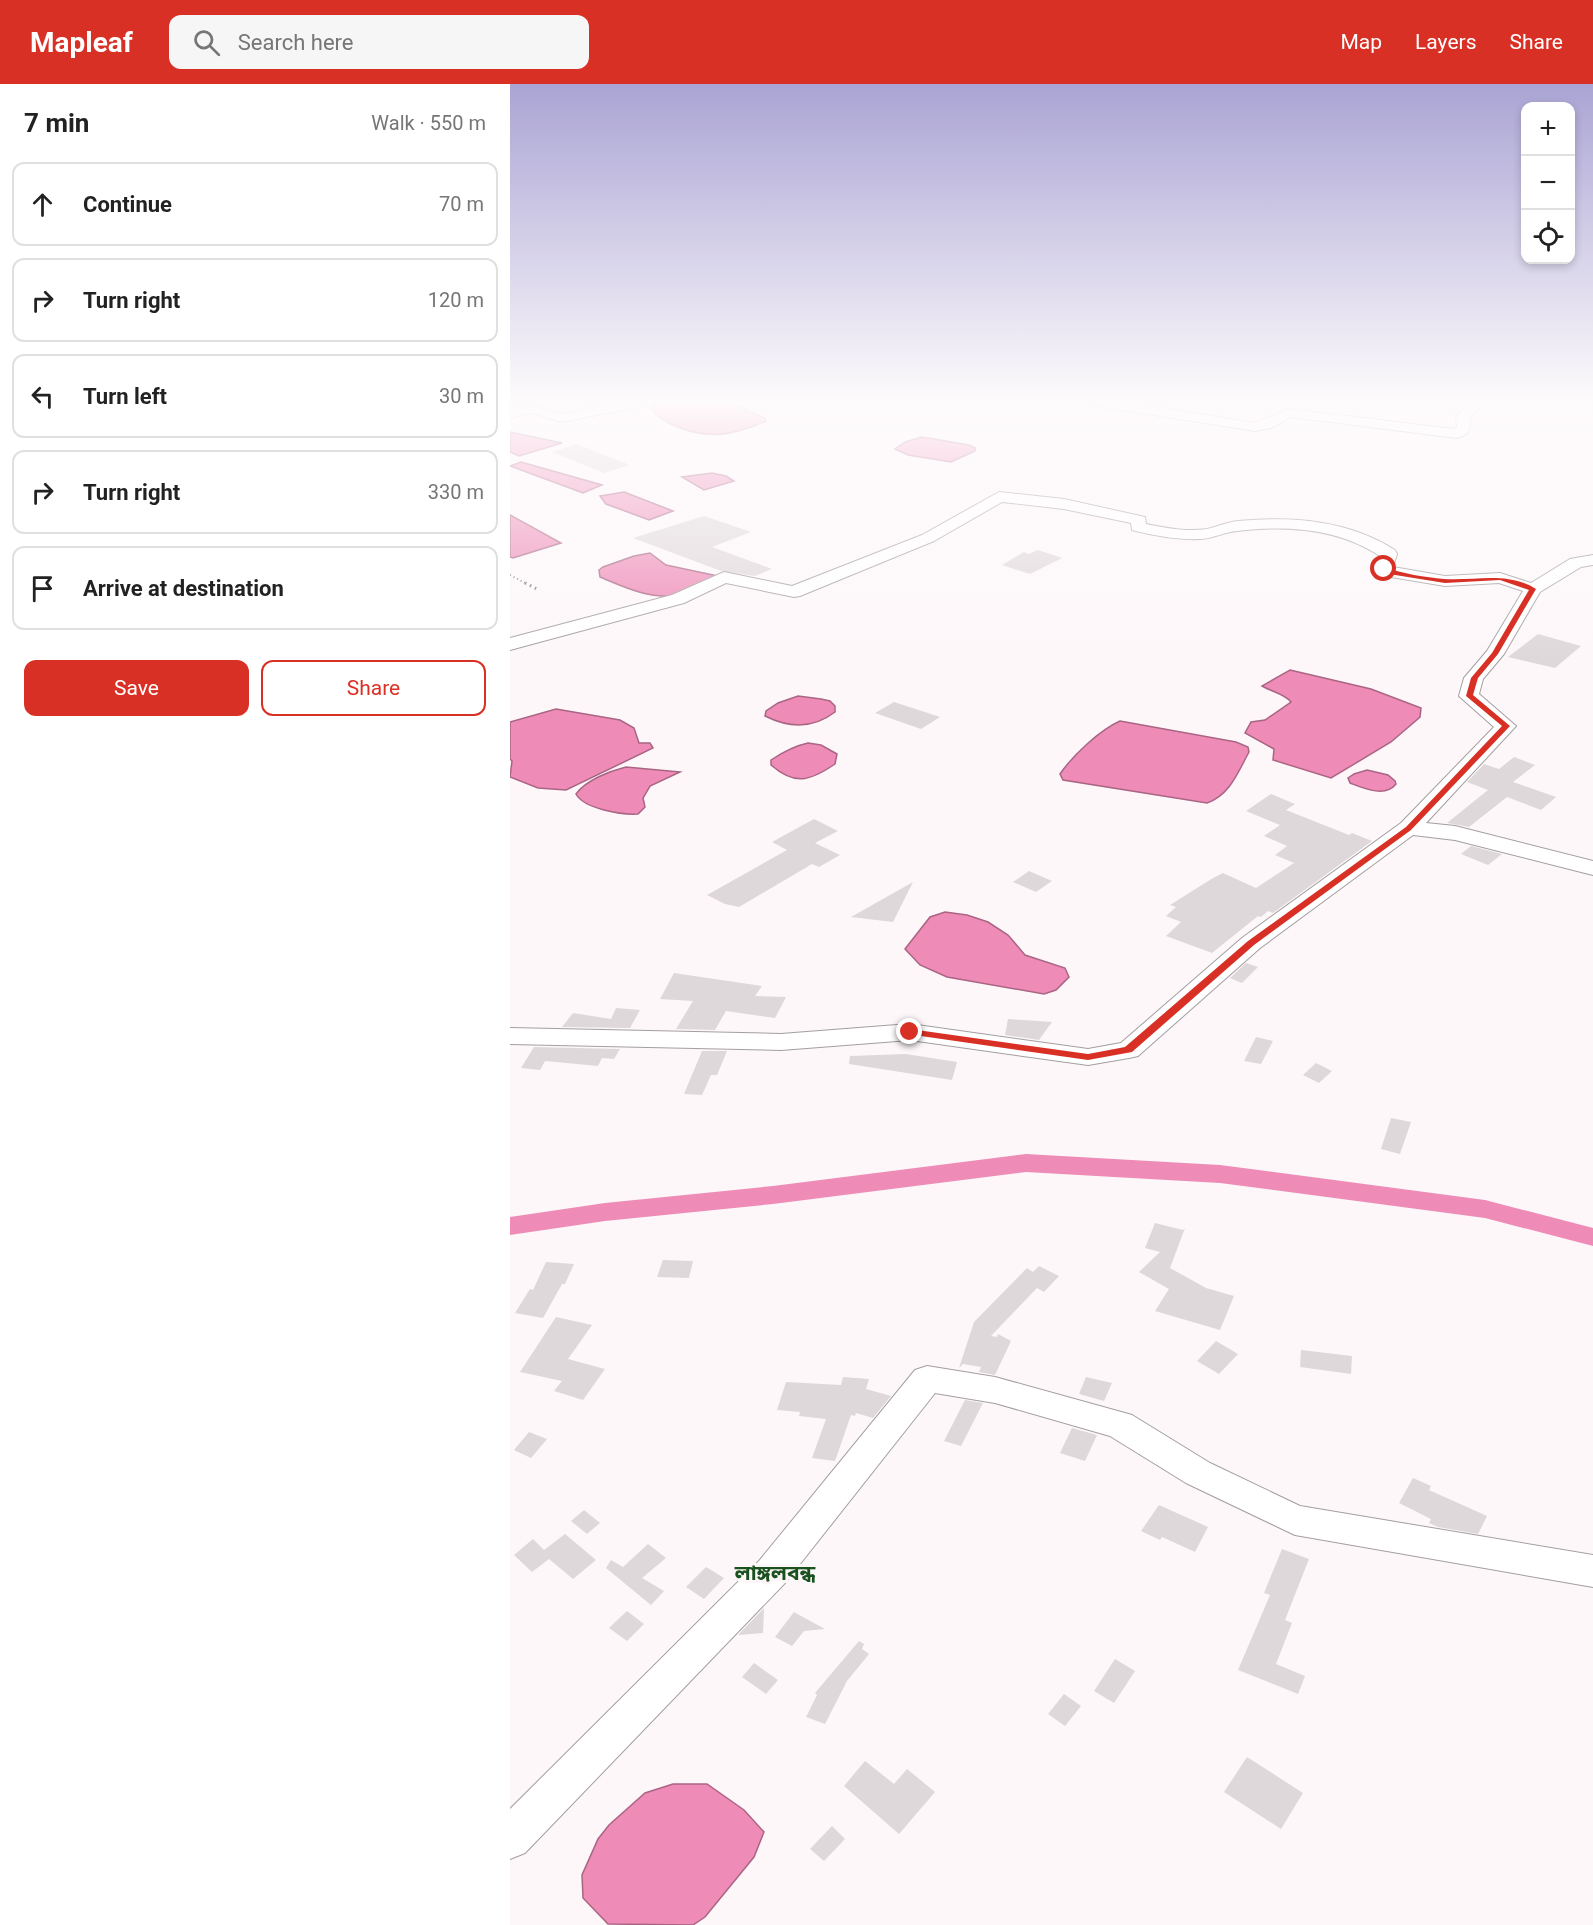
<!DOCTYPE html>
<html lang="en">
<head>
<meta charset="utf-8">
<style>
	body { margin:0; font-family:Roboto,"Noto Sans Bengali",sans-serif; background:#f6f6f6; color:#222 }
	.controls { position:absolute; right:18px; top:18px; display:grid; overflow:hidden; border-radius:12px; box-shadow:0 3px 9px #0003 }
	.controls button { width:54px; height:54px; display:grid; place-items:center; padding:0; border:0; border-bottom:2px solid #e0e0e0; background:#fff; color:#222; font:30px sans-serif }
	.stop { position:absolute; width:18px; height:18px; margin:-14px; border:4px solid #d93025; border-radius:50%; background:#fff }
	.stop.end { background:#d93025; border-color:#fff; box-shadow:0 2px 6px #0008 }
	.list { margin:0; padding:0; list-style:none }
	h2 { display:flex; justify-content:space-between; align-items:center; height:78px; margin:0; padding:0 24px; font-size:26px }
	h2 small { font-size:20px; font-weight:400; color:#767676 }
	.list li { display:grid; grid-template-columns:39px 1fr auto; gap:18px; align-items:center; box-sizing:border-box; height:84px; margin:0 12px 12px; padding:0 12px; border:2px solid #e0e0e0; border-radius:12px }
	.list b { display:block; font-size:22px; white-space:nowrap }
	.list em { font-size:20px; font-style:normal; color:#767676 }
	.actions { display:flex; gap:12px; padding:18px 24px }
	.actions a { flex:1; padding:14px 0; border:2px solid #d93025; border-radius:12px; text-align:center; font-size:21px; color:#d93025 }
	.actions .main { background:#d93025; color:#fff }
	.icon { flex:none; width:33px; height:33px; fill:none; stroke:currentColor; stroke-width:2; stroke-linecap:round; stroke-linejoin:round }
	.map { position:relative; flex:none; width:1083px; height:1841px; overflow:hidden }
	header { display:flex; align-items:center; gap:36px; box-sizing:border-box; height:84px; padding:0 30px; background:#d93025; color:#fff }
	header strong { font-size:28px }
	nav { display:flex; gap:33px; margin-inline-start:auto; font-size:21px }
	.search { width:420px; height:54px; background:#f6f6f6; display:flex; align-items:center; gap:15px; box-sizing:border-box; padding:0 21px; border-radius:12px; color:#767676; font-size:22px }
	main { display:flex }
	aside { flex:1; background:#fff }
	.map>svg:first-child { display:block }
	.water { fill:#ee8cb7; stroke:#aa6584; stroke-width:1.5 }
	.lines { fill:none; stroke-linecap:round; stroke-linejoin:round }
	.canal { fill:#ee8cb7; fill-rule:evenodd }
	.building { fill:#dfd8db }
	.minor-casing { stroke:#a49ea0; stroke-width:2 }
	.path-far1 { stroke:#827e7f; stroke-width:2; stroke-dasharray:1 3; stroke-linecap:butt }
	.path { stroke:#827e7f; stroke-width:3; stroke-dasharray:1.5 4; stroke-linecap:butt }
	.minor { fill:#fff; fill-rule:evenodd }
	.route { fill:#d93025 }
	.labels { text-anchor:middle; stroke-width:6; stroke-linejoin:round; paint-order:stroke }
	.near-quarter-label { font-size:21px; font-weight:bold; fill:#1a521f; stroke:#fdf7f9 }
</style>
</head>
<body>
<header>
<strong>Mapleaf</strong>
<div class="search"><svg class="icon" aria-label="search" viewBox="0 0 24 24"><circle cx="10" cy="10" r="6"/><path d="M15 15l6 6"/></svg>Search here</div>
<nav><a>Map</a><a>Layers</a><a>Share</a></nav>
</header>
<main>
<aside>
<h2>7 min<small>Walk · 550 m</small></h2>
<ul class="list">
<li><svg class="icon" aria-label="ahead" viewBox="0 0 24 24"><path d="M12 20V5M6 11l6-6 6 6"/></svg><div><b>Continue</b></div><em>70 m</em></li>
<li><svg class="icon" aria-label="right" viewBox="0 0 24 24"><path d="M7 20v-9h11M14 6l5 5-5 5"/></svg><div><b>Turn right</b></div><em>120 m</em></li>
<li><svg class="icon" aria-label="left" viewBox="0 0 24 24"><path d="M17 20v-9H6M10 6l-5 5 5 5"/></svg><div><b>Turn left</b></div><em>30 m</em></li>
<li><svg class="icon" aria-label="right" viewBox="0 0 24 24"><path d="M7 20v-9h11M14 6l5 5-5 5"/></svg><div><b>Turn right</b></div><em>330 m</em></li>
<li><svg class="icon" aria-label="arrive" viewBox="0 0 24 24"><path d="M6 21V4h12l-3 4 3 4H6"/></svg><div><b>Arrive at destination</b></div></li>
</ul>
<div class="actions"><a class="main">Save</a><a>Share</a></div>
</aside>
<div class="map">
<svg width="1083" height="1841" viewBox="0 0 1083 1841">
	<rect width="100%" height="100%" fill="#fdf7f9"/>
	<g class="water">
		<path d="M146,318H219L255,334L256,337C222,352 197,356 163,341C155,337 145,332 141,323Z"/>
		<polygon points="0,348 52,359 9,372 0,368"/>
		<polygon points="412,353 459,361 465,364 465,367 441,378 398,371 385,365 395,358"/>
		<polygon points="11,378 92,401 73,409 0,382"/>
		<polygon points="202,389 216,392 224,397 194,406 172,393"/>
		<polygon points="114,408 163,427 139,436 96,420 90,412"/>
		<polygon points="0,431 51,459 3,474 0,473"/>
		<path d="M140,469L156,481L208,492C197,498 185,505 173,509C147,519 114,503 90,493L89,486L93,483L124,472Z"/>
		<path d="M780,586L861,605L911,624L910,633L881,658L821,694L763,676L764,665L735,649L741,638L755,636L781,618C775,610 762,608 752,602Z"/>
		<path d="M288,612L311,615L320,617L325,622V628C303,645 279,644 255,632L256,627L268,619Z"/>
		<polygon points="46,625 110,636 124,644 129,659 140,659 143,664 56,706 28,704 0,693 2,677 0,675 0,638"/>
		<path d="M610,637L726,658L738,663L739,668C728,688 720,711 697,719L553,696L550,690C563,671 590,646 610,637Z"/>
		<path d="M298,659L311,661L327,670L325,680C300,697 285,702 261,681V676C273,668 284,662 298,659Z"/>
		<path d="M116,683L170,688L140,702L133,714L135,723L128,730C112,731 74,725 66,710C76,696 100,687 116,683Z"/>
		<path d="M857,686L878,691L885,697L886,700C875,714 853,704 840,699L838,694L844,690Z"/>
		<polygon points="435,828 457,831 478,838 498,851 515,871 555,884 559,893 546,906 534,910 437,893 410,881 395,865 420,833"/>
		<polygon points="163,1700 197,1700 234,1726 254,1748 244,1773 195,1833 183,1841 98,1840 73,1814 72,1791 88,1755 99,1741 135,1709"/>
	</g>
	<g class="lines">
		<polygon class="canal" points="516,1070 710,1081 975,1116 1083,1144 1083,1162 975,1134 710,1099 516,1088 263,1120 95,1137 0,1151 0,1133 95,1119 263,1102"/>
	</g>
	<g class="building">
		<polygon points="67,360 120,381 94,389 42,368"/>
		<polygon points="194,432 241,448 202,463 262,485 245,492 211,487 123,454"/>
		<polygon points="528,466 552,474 520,490 492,481 514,468 519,470"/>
		<polygon points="1028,550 1071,562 1045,584 998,573"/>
		<polygon points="384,618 430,633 411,645 365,629"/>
		<polygon points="1004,673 1025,681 1003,698 1046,713 1031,726 997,713 959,743 937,739 978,706 957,698 974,680 989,685"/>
		<polygon points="761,710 785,720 776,726 839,751 842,749 862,757 763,829 758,827 751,833 748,832 702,869 656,852 671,838 656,832 666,823 660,821 703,794 713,789 746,804 784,779 765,771 777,762 754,752 770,741 736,727"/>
		<polygon points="304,735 328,747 305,759 330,771 309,783 302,780 229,823 215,820 197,811 277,766 262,758"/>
		<polygon points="961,762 992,770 978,781 951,770"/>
		<polygon points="519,787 542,797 526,808 503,798"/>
		<polygon points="403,798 383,838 341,833"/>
		<polygon points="736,879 748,883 732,899 720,894"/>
		<polygon points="164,889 252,902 245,912 276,913 265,934 216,927 205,946 166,945 183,917 150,915"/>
		<polygon points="106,924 130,926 120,944 52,943 63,929 101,935"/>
		<polygon points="498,935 542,938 529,956 495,951"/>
		<polygon points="746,953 763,957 751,980 734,977"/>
		<polygon points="24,963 110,965 104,975 92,974 88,982 35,977 30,986 11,984"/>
		<polygon points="192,967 217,967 207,991 201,991 192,1011 174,1010"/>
		<polygon points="396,970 447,978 442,996 339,980 340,972"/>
		<polygon points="806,979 822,987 809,999 793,991"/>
		<polygon points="881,1034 901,1038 890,1070 871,1065"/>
		<polygon points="645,1139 673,1146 675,1144 660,1184 696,1204 724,1212 710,1246 645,1227 659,1205 629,1188 650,1168 635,1164"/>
		<polygon points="153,1176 183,1177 179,1194 147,1193"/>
		<polygon points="36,1178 64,1180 55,1200 52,1200 33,1234 5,1229 20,1205 23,1206"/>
		<polygon points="529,1182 549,1192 534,1208 527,1204 481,1252 487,1253 488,1250 501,1257 485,1291 469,1288 471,1283 453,1280 449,1284 464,1238 517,1184 523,1188"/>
		<polygon points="46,1233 82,1241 58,1275 95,1285 73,1316 44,1307 52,1297 10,1288"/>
		<polygon points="706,1257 728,1270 709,1290 687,1277"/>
		<polygon points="791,1266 842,1272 841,1290 790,1283"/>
		<polygon points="333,1293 359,1295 356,1305 381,1312 363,1334 346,1329 345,1332 341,1331 325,1377 302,1374 316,1335 289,1332 290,1328 267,1326 276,1298 331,1301"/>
		<polygon points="576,1293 602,1299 594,1317 569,1310"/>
		<polygon points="455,1316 473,1319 451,1362 434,1357"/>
		<polygon points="562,1344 587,1351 575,1377 550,1369"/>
		<polygon points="19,1348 37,1355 21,1374 4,1366"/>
		<polygon points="903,1394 921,1402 919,1406 977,1432 968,1450 928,1443 919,1439 921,1435 889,1419"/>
		<polygon points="649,1421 698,1443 685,1468 652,1453 650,1456 631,1447"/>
		<polygon points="74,1426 90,1439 77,1450 61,1437"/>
		<polygon points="55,1450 86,1476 63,1495 39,1475 22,1488 4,1471 23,1455 34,1466"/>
		<polygon points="138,1460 156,1474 132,1494 154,1507 141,1521 96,1484 101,1476 113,1483"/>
		<polygon points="772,1465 799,1475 775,1536 782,1539 766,1580 795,1592 788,1610 728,1586 760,1511 754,1509"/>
		<polygon points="196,1483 214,1494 194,1515 176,1503"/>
		<polygon points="254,1524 253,1549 229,1551 229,1550"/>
		<polygon points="117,1527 134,1540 117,1557 99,1544"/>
		<polygon points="284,1528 291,1532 315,1545 294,1547 282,1562 265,1553"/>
		<polygon points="349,1557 354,1560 352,1565 359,1570 337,1597 315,1640 296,1633 307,1611 305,1609"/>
		<polygon points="605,1575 625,1587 604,1619 584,1607"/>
		<polygon points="244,1579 268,1596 256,1610 232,1593"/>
		<polygon points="554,1610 571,1622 555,1642 538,1630"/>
		<polygon points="737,1673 793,1709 771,1745 714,1708"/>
		<polygon points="355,1677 384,1700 397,1685 425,1708 389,1750 334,1702"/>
		<polygon points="322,1742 335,1755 314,1777 300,1765"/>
	</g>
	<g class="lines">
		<defs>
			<g id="minor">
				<polygon points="110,318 139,318 133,322 52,338 21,329 0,334 0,326 21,321 52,330"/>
				<path d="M581,318H616L745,339L779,325L944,345L947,344L946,333L959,318H973L960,334C961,345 959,351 947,354L781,333L761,344L745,347L587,322Z"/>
				<path d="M489,408L554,415L635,433L636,440C656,444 677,448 697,445C707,443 717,438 728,437C783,432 838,436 885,466L887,470L883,483L935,492L990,489L1021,499L1060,475L1083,471V481L1071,483L1030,508L994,570L973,595L969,610L1006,642L916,739L945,742L1083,777V791L945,756L903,751L750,864L628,972L619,974L578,981L400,956L271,966L0,960V944L271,950L400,940L578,965L611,959L732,854L891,739L984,643L949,612L954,594L977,567L1013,507L989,499L935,502L881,493L868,489L866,485L870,472C828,444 776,441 727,447C715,448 704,454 691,455C668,456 645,452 622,446L621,439L554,425L492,418L424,457L290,512L284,513L216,499L174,519L0,566V554L162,511L214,488L282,502L412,451Z"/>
				<polygon points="417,1282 485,1293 622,1331 700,1379 790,1422 1083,1471 1083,1503 785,1451 676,1399 600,1352 485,1319 425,1309 275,1499 15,1769 0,1775 0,1725 249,1477 405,1286"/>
			</g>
		</defs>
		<use href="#minor" class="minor-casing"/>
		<polyline class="path-far1" points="0,491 17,500"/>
		<polyline class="path" points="15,499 29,506"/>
		<use href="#minor" class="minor"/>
	</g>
	<linearGradient id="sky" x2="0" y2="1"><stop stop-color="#aaa4d4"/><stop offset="0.55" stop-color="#fefbfc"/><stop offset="1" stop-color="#fefbfc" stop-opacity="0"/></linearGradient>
	<rect width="1083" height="576" fill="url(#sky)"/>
	<path class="route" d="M874,483C893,490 915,493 934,495C966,497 997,487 1026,505L988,570L968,594L963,611L1000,642L901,746L744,861L622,968L578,976L397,950L395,948L400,945L578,970L615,963L738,857L896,743L992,642L956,612L961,594L982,569L1019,506L990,496L935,499L879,490L872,486Z"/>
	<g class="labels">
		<g class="near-quarter-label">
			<text x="265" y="1496">লাঙ্গলবন্ধ</text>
		</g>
	</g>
</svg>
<div class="controls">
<button>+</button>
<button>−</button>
<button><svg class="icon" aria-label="locate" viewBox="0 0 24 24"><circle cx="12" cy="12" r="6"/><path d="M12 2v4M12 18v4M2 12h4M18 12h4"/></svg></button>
</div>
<div class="stop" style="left:874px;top:485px"></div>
<div class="stop end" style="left:400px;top:948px"></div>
</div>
</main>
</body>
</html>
